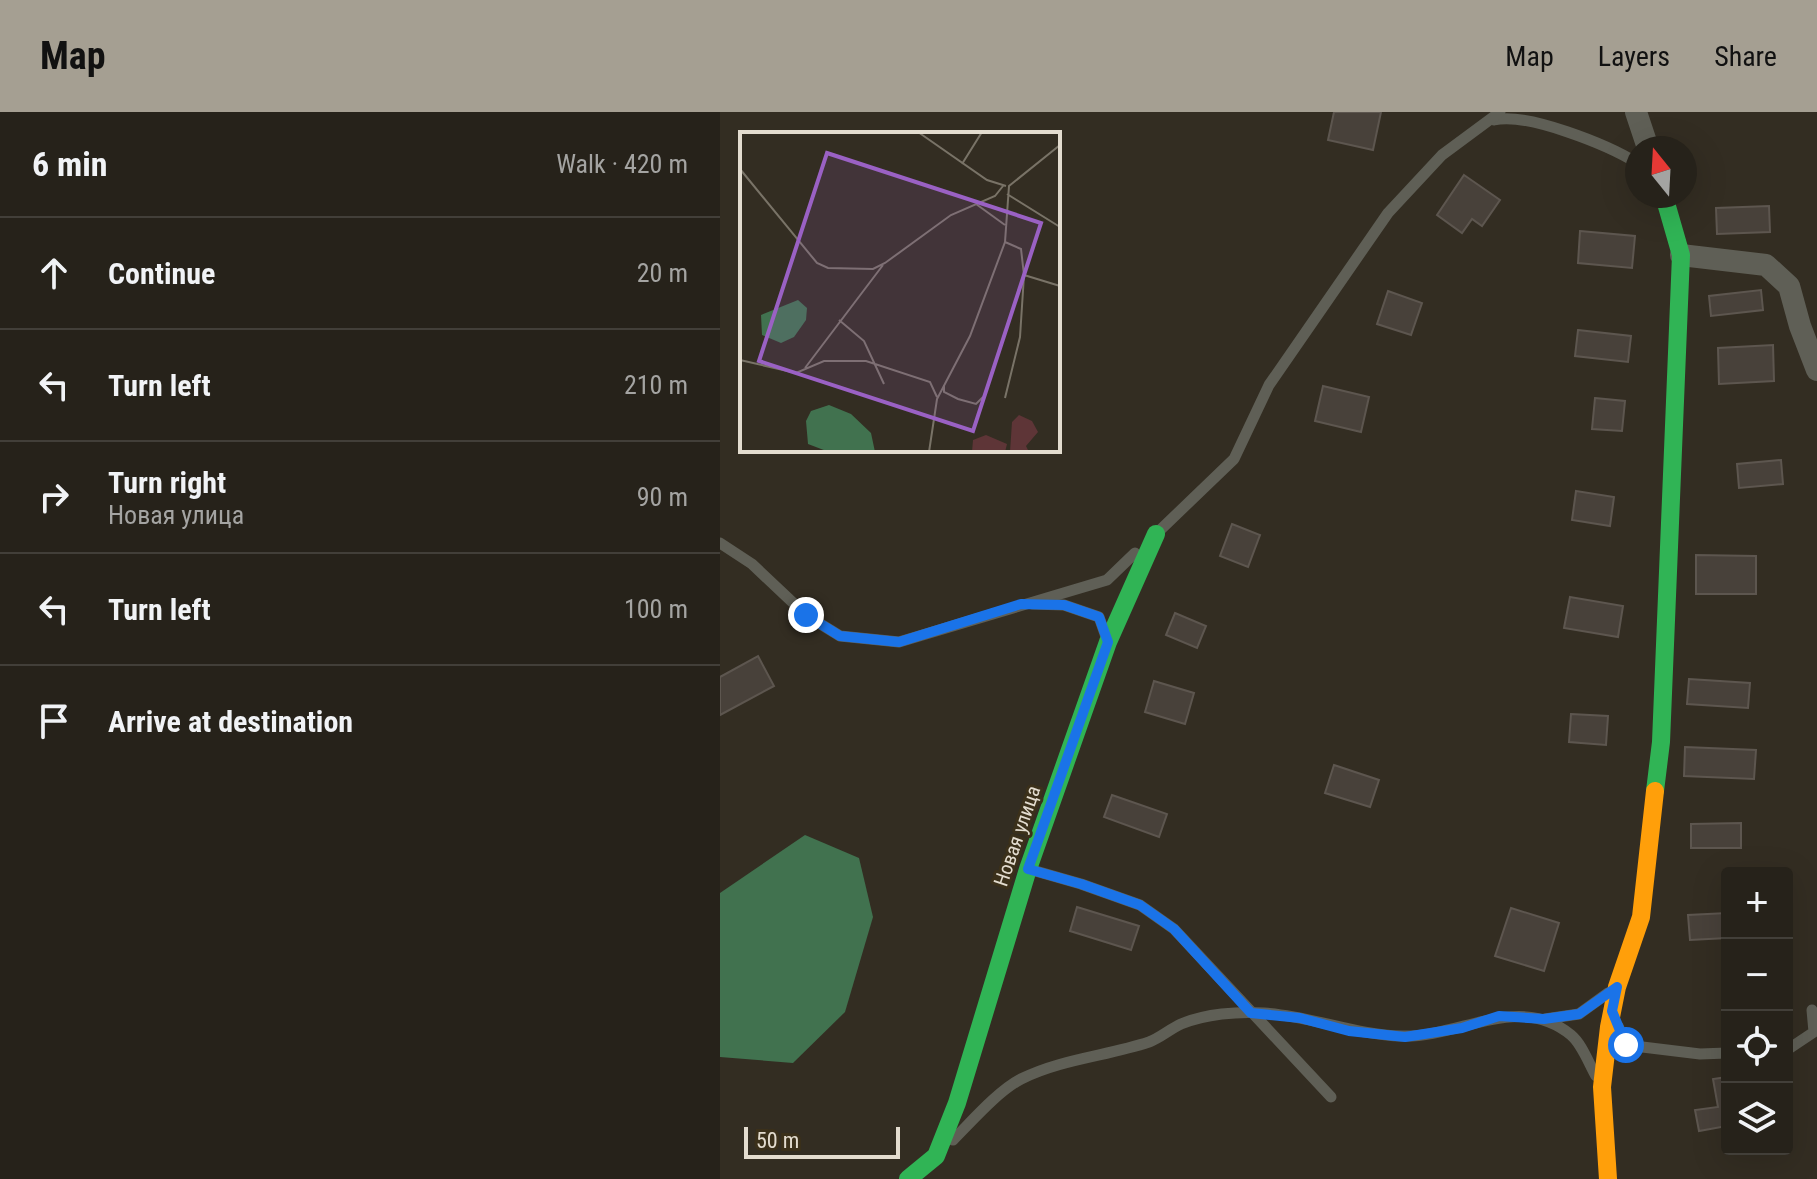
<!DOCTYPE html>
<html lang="en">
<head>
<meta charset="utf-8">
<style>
	body { margin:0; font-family:"Roboto Condensed",sans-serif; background:#2e2a23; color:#f1f3f6 }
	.controls { position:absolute; right:24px; bottom:24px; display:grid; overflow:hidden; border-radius:8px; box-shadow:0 8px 32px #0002 }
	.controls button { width:72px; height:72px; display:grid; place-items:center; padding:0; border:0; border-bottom:2px solid #423f39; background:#26221a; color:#f1f3f6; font:40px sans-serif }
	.compass { position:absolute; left:905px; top:24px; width:72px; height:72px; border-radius:50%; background:#26221a; box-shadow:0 8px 32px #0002; rotate:342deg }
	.scale { position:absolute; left:24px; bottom:20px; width:156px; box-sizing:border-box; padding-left:8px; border:4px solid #e3dccf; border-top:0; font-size:22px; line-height:28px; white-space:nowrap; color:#e3dccf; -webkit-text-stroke:6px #3b301a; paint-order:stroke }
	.stop { position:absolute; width:24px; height:24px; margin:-18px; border:6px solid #1a73e8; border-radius:50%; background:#fff }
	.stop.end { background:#1a73e8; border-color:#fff; box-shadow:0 2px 8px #0008 }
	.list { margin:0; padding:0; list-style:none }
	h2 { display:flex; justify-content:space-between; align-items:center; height:104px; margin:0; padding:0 32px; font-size:34px }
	h2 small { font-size:26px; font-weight:400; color:#a4a4a2 }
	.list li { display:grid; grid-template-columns:52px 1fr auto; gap:24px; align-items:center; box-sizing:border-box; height:112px; padding:0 32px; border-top:2px solid #423f39 }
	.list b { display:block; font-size:30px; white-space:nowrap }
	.list p { margin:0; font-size:26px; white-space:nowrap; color:#a4a4a2 }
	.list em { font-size:26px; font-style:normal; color:#a4a4a2 }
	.icon { flex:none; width:44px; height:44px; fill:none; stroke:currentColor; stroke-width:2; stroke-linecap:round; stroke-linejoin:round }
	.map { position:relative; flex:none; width:1097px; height:1067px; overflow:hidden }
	header { display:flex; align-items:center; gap:48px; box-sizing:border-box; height:112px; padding:0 40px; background:#a59f92; color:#111 }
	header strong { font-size:38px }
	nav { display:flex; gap:44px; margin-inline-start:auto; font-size:28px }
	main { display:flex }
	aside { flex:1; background:#26221a }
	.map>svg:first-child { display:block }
	.water { fill:#41724f }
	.building { fill:#48413a; stroke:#5d564f; stroke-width:2 }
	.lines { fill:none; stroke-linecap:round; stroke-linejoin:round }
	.lane { stroke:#5f5f56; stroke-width:11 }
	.street { stroke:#5f5f56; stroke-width:22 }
	.fast { stroke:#30b455; stroke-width:18 }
	.slow { stroke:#ff9f0a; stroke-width:18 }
	.route { stroke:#1a73e8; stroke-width:10 }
	.labels { text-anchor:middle; stroke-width:6; stroke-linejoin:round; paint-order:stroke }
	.street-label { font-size:20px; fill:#e3dccf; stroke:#3b301a }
	.inset-road { fill:none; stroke:#797367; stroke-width:2 }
	.view { fill:#9a61c4; fill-opacity:0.15; stroke:#9a61c4; stroke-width:4 }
	.inset-edge { fill:none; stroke:#e3dccf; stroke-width:4 }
</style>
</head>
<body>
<header>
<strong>Map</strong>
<nav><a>Map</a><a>Layers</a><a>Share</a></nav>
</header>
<main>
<aside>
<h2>6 min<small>Walk · 420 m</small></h2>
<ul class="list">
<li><svg class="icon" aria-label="ahead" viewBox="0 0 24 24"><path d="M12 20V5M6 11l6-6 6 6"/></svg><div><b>Continue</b></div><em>20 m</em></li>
<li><svg class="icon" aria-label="left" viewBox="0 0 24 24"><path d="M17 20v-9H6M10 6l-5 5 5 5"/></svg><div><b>Turn left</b></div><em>210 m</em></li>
<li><svg class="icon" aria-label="right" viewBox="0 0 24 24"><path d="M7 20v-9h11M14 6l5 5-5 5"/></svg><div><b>Turn right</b><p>Новая улица</p></div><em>90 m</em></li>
<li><svg class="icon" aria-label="left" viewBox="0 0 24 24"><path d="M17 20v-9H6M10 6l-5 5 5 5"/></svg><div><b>Turn left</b></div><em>100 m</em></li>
<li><svg class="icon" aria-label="arrive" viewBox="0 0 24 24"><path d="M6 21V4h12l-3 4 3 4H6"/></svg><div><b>Arrive at destination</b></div></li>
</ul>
</aside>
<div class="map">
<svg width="1097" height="1067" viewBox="0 0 1097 1067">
	<rect width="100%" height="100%" fill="#332d22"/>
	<polygon class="water" points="85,723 139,746 153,805 125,900 73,951 0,945 0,781"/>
	<g class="building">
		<polygon points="614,0 661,0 653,38 608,28"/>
		<polygon points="744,63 780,88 762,114 752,107 742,121 717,103"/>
		<polygon points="1049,94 1050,120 997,122 996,96"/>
		<polygon points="860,119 915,124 912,156 858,151"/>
		<polygon points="1041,178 1043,198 991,204 989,184"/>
		<polygon points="668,179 702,191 691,223 657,212"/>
		<polygon points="858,218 911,224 908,250 855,244"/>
		<polygon points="1053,233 1054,269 999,272 998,236"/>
		<polygon points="603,274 649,285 641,320 595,309"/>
		<polygon points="875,286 905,289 902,319 872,317"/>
		<polygon points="1061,348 1063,372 1019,376 1017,352"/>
		<polygon points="856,379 894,385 890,414 852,408"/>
		<polygon points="512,412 540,423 528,455 500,444"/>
		<polygon points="976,443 1036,444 1036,482 976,482"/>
		<polygon points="850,485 903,494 898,525 844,516"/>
		<polygon points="455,501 486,514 477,536 446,523"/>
		<polygon points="38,544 54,574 0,603 0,565"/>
		<polygon points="969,567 1030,571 1028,596 967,592"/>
		<polygon points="434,569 474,581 465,612 425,600"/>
		<polygon points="851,602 888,604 886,633 849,630"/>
		<polygon points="965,635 1036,638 1034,667 964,664"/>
		<polygon points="614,653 659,668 650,695 605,681"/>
		<polygon points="392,683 447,702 439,725 384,705"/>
		<polygon points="1021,711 1021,736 971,736 971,712"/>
		<polygon points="357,795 419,814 411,838 350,819"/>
		<polygon points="791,796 839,811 824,859 775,844"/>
		<polygon points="1007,801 1007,826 970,828 968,803"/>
		<polygon points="1007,965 1007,1014 979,1019 975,998 998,995 993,967"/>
	</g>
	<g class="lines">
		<g class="lane">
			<path d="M774,8C807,0 888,33 917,51"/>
			<polyline points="436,422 514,347 549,273 668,101 722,43 780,0"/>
			<polyline points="0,431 32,452 86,503 120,524 179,530 387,468 415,441"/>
			<polyline points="312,492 344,493 379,505 385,522"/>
			<polyline points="312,758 361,772 420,793 454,817 611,985"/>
			<polyline points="825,907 859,902 888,881"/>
			<polyline points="898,914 906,933 980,942 1007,941"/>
			<polyline points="1067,938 1094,920 1092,898"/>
			<path d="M233,1028C252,1009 278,979 301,967C341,947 387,944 429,930C440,926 450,917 461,912C485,902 518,899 544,901C591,904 635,923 682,924C740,926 799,880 851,923C862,932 869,952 876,964"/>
		</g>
		<g class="street">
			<polyline points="916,0 928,36"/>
			<polyline points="961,143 1046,153 1069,174 1080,214 1097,258"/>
		</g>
		<g class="fast">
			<polyline points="935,679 941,630 961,143 944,84"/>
			<polyline points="188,1067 216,1044 237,991 308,757 388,530 436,422"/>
		</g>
		<polyline class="slow" points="888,1067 882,975 889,915 897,875 921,805 935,679"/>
	</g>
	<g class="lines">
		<polyline class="route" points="86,503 120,524 179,530 301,492 344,493 379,505 388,530 308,757 361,772 420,793 454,817 531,901 580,906 629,919 685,925 742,916 779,904 824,907 859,902 897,875 892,899 906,933"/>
	</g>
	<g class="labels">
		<g class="street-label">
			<text transform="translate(297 724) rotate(-71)" y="7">Новая улица</text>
		</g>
	</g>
	<g transform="translate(20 20)">
		<rect width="320" height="320" fill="#332d22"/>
		<path d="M279,283L292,289L298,300L286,314L289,320H270L272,290ZM246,303L267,312L265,320H232L233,308Z" fill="#5e3537"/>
		<path d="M58,168L67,176L66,188L54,205L41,211L22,203L21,183ZM89,273L111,282L131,301L135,320H89L68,312L66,289L71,279Z" fill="#41724f"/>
		<path class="inset-road" d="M178,0L247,48L266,54M222,32L242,0M0,37L77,131L88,136L133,137L145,131L211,83L255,64L263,54M267,62L320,95M236,72L265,93M284,143L320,154M99,188L124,209L144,252M0,228L56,241L84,229H126L190,250L197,265M65,236L143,133M204,253V260L218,267L236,272L243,265M265,266L280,205L284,143L281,117L265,110M189,320L197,267L230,204L265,110L269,54L320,13"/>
		<path class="view" d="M87,21L301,91L233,299L19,229Z"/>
		<rect width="320" height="320" class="inset-edge"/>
	</g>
</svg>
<div class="controls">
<button>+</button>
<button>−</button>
<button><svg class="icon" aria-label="locate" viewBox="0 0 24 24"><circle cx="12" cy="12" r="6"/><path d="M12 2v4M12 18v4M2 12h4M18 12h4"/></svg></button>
<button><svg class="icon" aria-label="layers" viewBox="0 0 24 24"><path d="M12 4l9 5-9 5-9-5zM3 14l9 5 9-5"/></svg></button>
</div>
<svg class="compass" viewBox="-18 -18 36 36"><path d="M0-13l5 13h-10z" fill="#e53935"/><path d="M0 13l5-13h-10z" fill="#a4a4a2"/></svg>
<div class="scale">50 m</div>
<div class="stop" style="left:906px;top:933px"></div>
<div class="stop end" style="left:86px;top:503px"></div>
</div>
</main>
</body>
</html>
